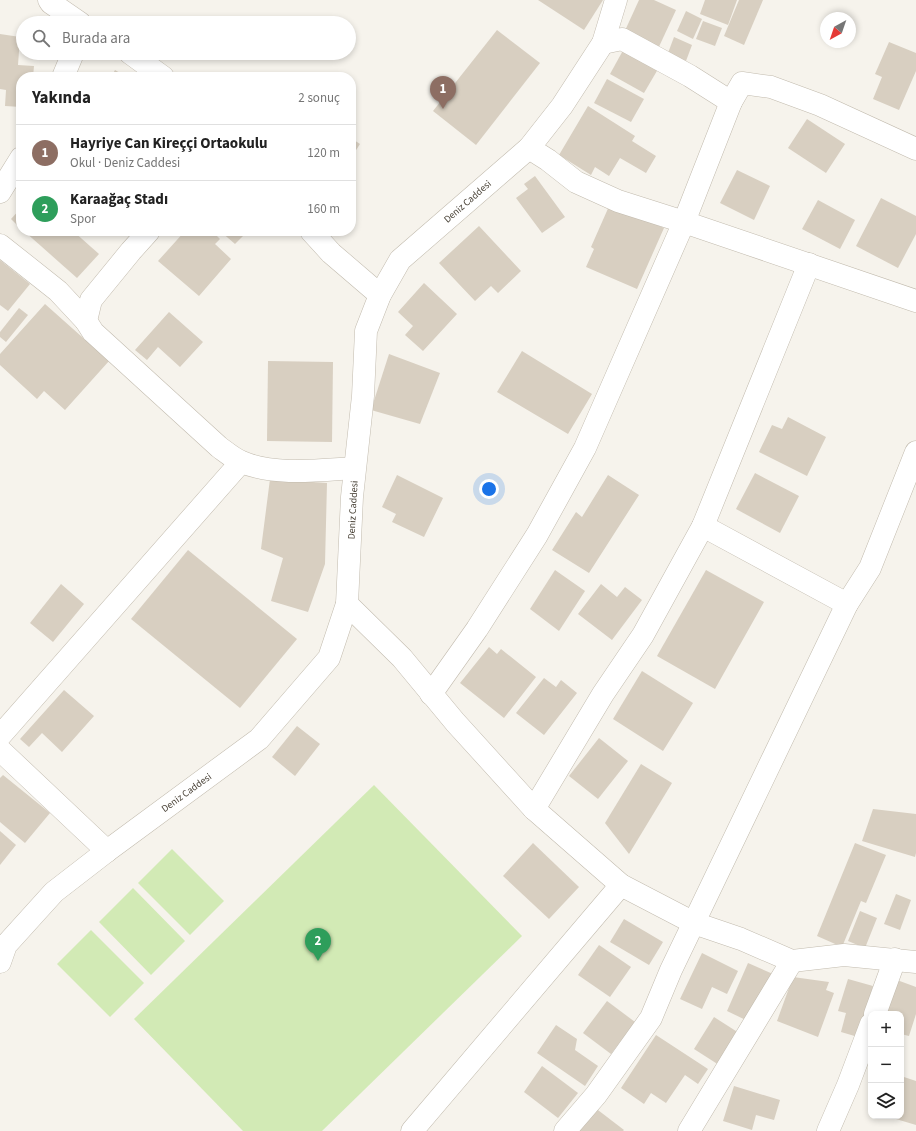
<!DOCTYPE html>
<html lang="tr">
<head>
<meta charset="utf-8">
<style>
	body { margin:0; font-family:"Source Sans 3",sans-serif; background:#f6f6f6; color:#222 }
	.controls { position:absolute; right:12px; bottom:12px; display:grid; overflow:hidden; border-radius:8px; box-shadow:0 2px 6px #0003 }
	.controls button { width:36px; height:36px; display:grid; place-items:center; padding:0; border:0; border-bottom:1px solid #e0e0e0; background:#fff; color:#222; font:20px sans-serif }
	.compass { position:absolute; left:820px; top:12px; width:36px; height:36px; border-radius:50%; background:#fff; box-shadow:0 2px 6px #0003; rotate:220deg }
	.you { position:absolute; left:489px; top:489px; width:14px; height:14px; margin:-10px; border:3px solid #fff; border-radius:50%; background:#1a73e8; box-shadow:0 0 0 6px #1a73e833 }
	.badge { display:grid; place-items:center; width:26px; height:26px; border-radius:50%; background:#7c3aed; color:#fff; font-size:13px; font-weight:700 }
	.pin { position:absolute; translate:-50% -33px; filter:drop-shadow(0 1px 2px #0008) }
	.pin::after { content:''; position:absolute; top:21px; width:14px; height:12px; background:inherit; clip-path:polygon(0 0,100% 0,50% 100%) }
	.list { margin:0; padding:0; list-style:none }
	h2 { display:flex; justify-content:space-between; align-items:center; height:52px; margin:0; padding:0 16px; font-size:17px }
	h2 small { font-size:13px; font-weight:400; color:#767676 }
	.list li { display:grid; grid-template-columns:26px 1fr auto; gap:12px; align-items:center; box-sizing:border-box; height:56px; padding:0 16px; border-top:1px solid #e0e0e0 }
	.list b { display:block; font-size:15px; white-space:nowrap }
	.list p { margin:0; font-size:13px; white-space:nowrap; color:#767676 }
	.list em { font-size:13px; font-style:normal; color:#767676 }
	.icon { flex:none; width:22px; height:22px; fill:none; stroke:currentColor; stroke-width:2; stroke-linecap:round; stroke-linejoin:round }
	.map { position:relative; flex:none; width:916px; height:1131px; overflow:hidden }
	.search { position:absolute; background:#fff; box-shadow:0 2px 6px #0003; left:16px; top:16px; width:340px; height:44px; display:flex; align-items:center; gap:10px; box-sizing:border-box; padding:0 14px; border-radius:22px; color:#767676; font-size:15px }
	.panel { position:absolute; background:#fff; box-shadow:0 2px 6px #0003; left:16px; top:72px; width:340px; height:164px; border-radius:16px }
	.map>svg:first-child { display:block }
	.green { fill:#d2eab5 }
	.building { fill:#d8cfc1 }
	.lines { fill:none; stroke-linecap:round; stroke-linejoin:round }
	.minor-casing { stroke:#c2bbae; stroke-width:23 }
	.tertiary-casing { stroke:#c2bbae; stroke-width:23 }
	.minor { stroke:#fff; stroke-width:22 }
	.tertiary { stroke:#fff; stroke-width:22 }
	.labels { text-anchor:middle; stroke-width:3; stroke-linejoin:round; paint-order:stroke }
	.street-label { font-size:10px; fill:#4b4439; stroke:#fff }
</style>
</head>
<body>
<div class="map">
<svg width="916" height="1131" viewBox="0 0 916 1131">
	<rect width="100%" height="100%" fill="#f6f3ec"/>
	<g class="green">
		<polygon points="374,785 522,936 322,1131 243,1131 134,1019"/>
		<polygon points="172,849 224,901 190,935 138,883"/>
		<polygon points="133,888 185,941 151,975 99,922"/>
		<polygon points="91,930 144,983 110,1017 57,964"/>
	</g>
	<g class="building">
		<polygon points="538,0 603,0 584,30"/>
		<polygon points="639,0 654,0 676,10 657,51 623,35"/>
		<polygon points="705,0 737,0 728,25 700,14"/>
		<polygon points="739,0 763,0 744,45 724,36"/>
		<polygon points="686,11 702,19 693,39 677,31"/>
		<polygon points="703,21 722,28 715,46 696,39"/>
		<polygon points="497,30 540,63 476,145 433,111"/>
		<polygon points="0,34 20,37 18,65 34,66 33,77 21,77 21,107 5,106 6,90 0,89"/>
		<polygon points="674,37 692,45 686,61 668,53"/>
		<polygon points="889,42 916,53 916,71 899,110 873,99 882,77 875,74"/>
		<polygon points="626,45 661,64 644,93 610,74"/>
		<polygon points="115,70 127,77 111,77"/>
		<polygon points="607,79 644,99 631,122 594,103"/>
		<polygon points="588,106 635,136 632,141 656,156 646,173 620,158 609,176 595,167 591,175 559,155"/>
		<polygon points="807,119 845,144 826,173 788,148"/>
		<polygon points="351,138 360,144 351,158"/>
		<polygon points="737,170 770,186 754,220 720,203"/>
		<polygon points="535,176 565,217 542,233 516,198 528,189 524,184"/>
		<polygon points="881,198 916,216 916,234 898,268 856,246"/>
		<polygon points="818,200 855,220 840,249 802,229"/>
		<polygon points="610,204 664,228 637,289 586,267 594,249 591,247"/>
		<polygon points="21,208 21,229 11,219"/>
		<polygon points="479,226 521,271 498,293 491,286 475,301 439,263"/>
		<polygon points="24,231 73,231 99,254 77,278"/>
		<polygon points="185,231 197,231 199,233 201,231 212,231 220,239 215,244 231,259 199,296 158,261"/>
		<polygon points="220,231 248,231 235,244"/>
		<polygon points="0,260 30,284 8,311 0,305"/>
		<polygon points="424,283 457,314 423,351 405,335 413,326 398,312"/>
		<polygon points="45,304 109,361 65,410 44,391 37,399 0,365 0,354"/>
		<polygon points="19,308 28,315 6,342 0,337 0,332"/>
		<polygon points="169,312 203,342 180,367 158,347 147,360 135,350"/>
		<polygon points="522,351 592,394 568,434 497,392"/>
		<polygon points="389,354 440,373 420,424 371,410"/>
		<polygon points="268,361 333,362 332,442 267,441"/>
		<polygon points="788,417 826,437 807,476 759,452 772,425 782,429"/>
		<polygon points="755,473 799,496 780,533 736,509"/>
		<polygon points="397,475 443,498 424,537 392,522 396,514 382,507"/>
		<polygon points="608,475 639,495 589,573 552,550 576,512 582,517"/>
		<polygon points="270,479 327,483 325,564 308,612 271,601 283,558 261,549"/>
		<polygon points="188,550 297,639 240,708 131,619"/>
		<polygon points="555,570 585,591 559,631 530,609"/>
		<polygon points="706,570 764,602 715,689 657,656"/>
		<polygon points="61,584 84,604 53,642 30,623"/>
		<polygon points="601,584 617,597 625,587 642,600 612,640 578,614"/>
		<polygon points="489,647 497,654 501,649 536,677 504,718 460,683"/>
		<polygon points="642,671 693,703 663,751 613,719"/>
		<polygon points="544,678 556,687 561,680 577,693 544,735 516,713"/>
		<polygon points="64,690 94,716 62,752 42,733 29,747 20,739"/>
		<polygon points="297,726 320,744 295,776 272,757"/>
		<polygon points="599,738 628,761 598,799 569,776"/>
		<polygon points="641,764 672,783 629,854 605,823"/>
		<polygon points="3,775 50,813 25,843 0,822 0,778"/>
		<polygon points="873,809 916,814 916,853 915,857 862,841"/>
		<polygon points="0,831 16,845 0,865"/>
		<polygon points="533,843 579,887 549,919 503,876"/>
		<polygon points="855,843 886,855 866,903 861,901 842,947 817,936"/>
		<polygon points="896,894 911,900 900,930 884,924"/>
		<polygon points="860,911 877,918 865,948 848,941"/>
		<polygon points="624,919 663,942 649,965 610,942"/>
		<polygon points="599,945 631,967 610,997 578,975"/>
		<polygon points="702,953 738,971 727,994 712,987 702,1009 680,999"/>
		<polygon points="748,963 773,974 752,1023 727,1011"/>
		<polygon points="793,977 829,982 826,990 834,993 818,1037 777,1021"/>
		<polygon points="848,979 873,986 858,1037 841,1032 846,1013 838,1011"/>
		<polygon points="897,980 916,987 916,1014 909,1036 901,1034 901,1014 886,1014"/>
		<polygon points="607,1001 635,1022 611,1054 583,1033"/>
		<polygon points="714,1017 739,1033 719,1065 694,1049"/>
		<polygon points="556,1025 577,1039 575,1050 598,1066 585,1086 537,1053"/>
		<polygon points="656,1035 708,1069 698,1084 685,1075 666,1103 651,1093 644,1104 621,1088"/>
		<polygon points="542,1066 578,1093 558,1118 524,1092"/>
		<polygon points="901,1076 916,1081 916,1125 886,1116 901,1116"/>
		<polygon points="734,1086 780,1100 774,1120 756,1115 752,1130 723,1121"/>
		<polygon points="594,1107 624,1130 623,1131 577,1131"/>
	</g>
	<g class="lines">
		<defs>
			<g id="minor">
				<polyline points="49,0 51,3 80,23"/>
				<polyline points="603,43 622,39 690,76 731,102 742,83 771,87 820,105 916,149"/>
				<polyline points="130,53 163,77"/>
				<polyline points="63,77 73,53"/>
				<polyline points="529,148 548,160 576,182 618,201 684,222 916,301"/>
				<polyline points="0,192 21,158"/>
				<path d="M149,231L131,251L91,300L86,321L93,332L219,447C226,452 234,459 242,462C273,476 321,470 354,468"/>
				<polyline points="311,231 331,253 380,295"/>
				<polyline points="0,245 58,291 86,321"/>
				<polyline points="703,526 847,604"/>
				<polyline points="347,604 402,658 455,722 534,809 621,885 694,923 741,939 792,961 844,955 916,962"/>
				<polyline points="431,694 477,629 537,535 585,448 684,222 731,102"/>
				<polyline points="0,736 241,462"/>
				<polyline points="0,750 107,851"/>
				<polyline points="534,809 603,694 643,635 703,526 809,264"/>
				<polyline points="875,1014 895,959"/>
				<polyline points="412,1131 621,885"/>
				<polyline points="565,1131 596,1095 651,1018 671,970 847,604 870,568 916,452"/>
				<polyline points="689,1131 792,961"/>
				<polyline points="828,1131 848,1085 871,1024"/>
			</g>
			<polyline id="tertiary" points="0,962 6,945 54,892 107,851 259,739 329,658 347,604 352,497 363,396 366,331 380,295 400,260 529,148 562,106 603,43 616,0"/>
		</defs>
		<use href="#minor" class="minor-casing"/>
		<use href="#tertiary" class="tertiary-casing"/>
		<use href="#minor" class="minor"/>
		<use href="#tertiary" class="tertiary"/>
	</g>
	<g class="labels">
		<g class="street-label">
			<text transform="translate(467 201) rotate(-41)" y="4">Deniz Caddesi</text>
			<text transform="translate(352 510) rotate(-87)" y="4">Deniz Caddesi</text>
			<text transform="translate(186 792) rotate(-36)" y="4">Deniz Caddesi</text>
		</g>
	</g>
</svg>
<div class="controls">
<button>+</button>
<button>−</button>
<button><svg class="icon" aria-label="layers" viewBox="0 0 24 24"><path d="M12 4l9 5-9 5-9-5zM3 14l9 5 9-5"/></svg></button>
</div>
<svg class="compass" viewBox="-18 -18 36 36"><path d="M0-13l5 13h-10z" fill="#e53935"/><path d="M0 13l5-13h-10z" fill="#767676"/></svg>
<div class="you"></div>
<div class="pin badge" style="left:443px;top:109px;background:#8d6e63">1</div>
<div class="pin badge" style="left:318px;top:961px;background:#2e9e5b">2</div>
<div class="search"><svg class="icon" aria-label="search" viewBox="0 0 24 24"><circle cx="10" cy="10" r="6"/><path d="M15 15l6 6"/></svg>Burada ara</div>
<section class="panel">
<h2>Yakında<small>2 sonuç</small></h2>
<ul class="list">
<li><span class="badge" style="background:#8d6e63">1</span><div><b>Hayriye Can Kireççi Ortaokulu</b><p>Okul · Deniz Caddesi</p></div><em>120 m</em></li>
<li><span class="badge" style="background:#2e9e5b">2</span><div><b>Karaağaç Stadı</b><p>Spor</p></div><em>160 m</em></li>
</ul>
</section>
</div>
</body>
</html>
